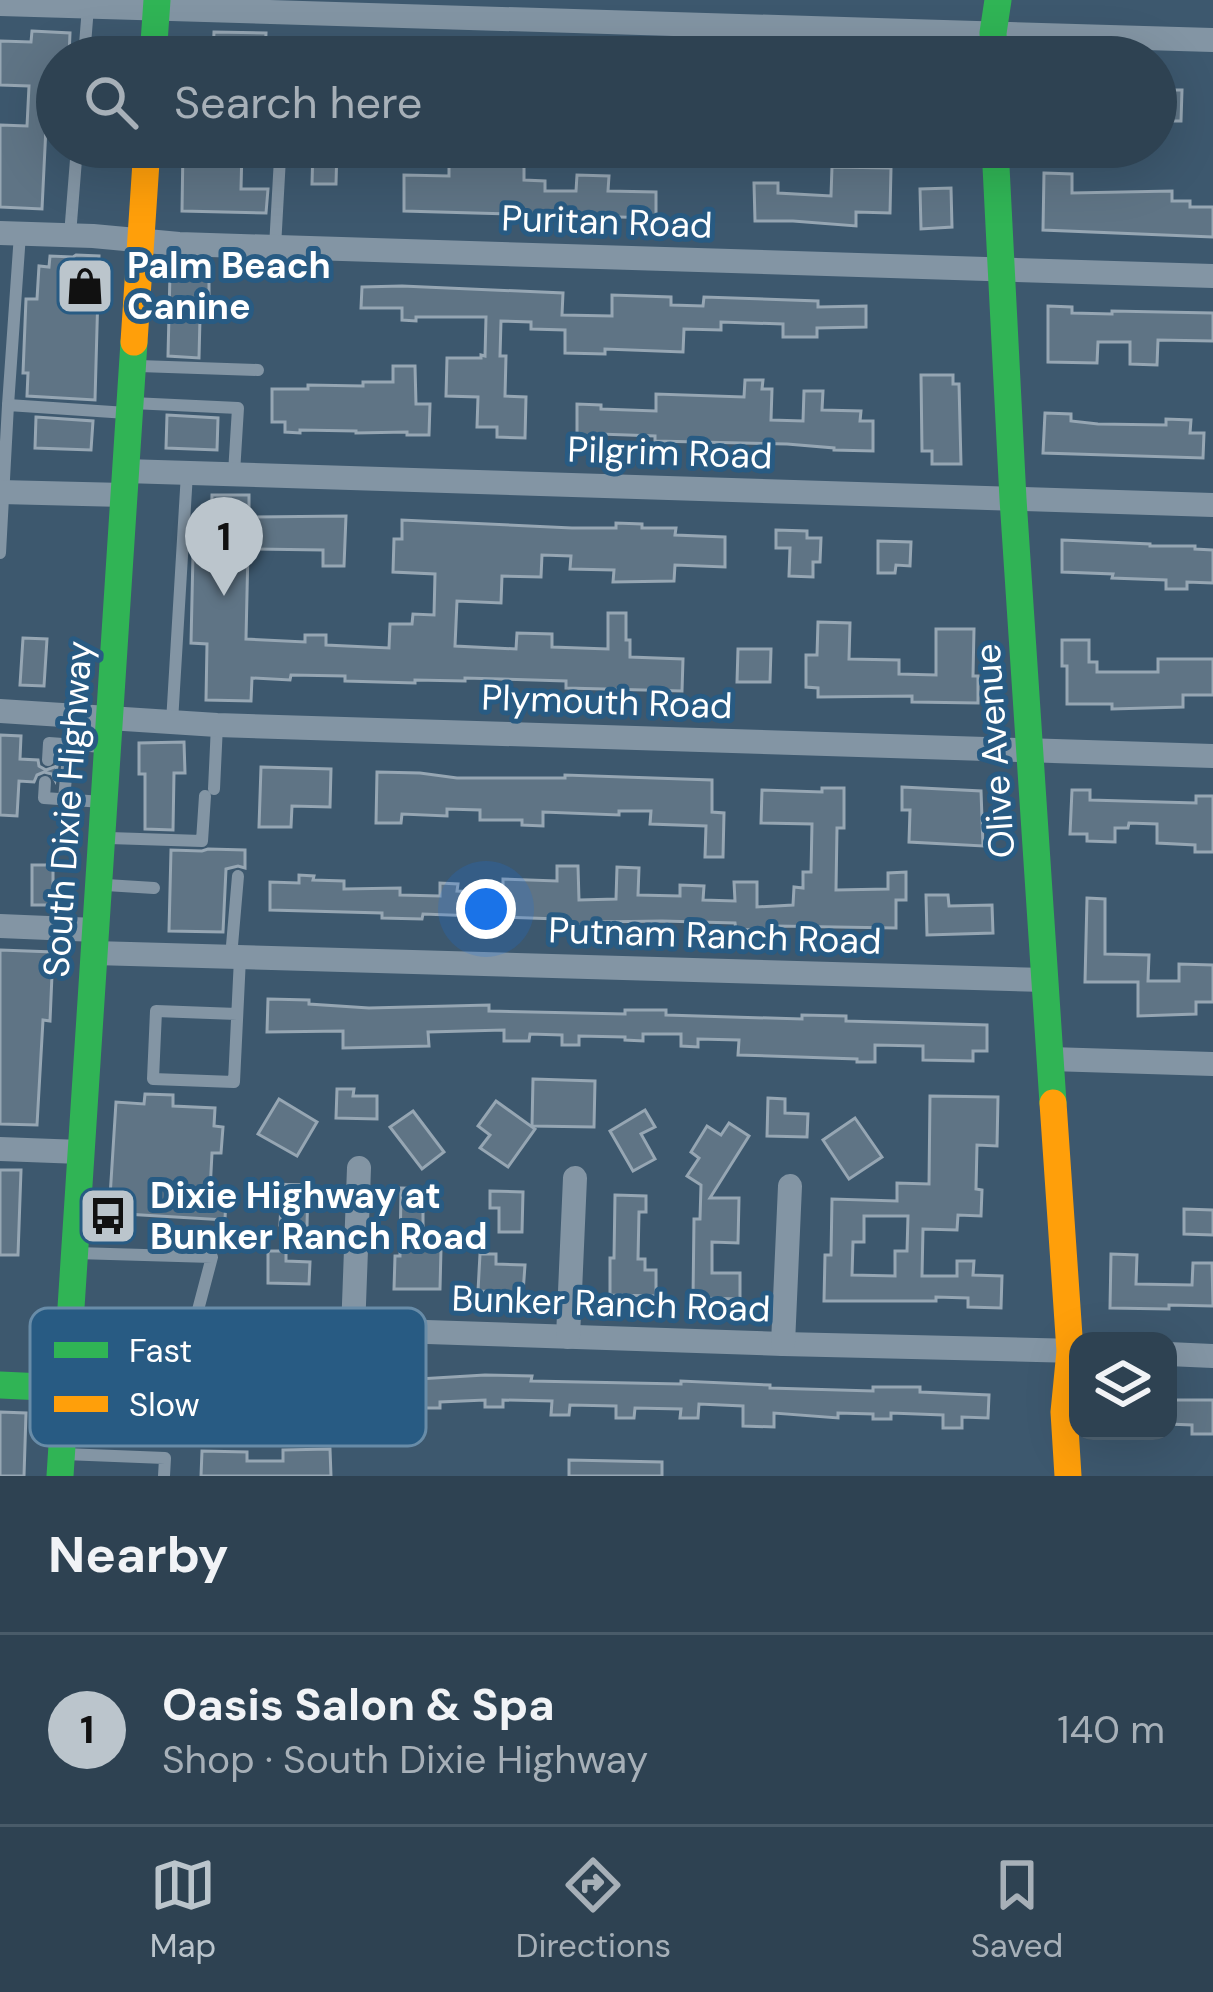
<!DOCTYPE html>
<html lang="en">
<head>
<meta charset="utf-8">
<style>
	body { margin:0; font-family:"DM Sans",sans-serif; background:#3a4d5c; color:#f1f3f6 }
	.controls { position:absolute; right:36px; bottom:36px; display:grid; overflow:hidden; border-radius:24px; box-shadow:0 12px 48px #0002 }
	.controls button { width:108px; height:108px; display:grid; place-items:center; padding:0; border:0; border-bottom:3px solid #495b69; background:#2e4252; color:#f1f3f6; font:60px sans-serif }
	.you { position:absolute; left:486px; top:909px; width:42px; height:42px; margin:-30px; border:9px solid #fff; border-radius:50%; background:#1a73e8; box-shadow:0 0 0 18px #1a73e833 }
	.badge { display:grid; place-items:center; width:78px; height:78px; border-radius:50%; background:#bbc5cc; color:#111; font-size:39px; font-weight:700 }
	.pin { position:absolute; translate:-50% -99px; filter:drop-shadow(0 3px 6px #0008) }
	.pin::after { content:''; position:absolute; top:63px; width:42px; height:36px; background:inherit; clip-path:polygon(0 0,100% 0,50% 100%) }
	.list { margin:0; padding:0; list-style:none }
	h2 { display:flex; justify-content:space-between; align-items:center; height:156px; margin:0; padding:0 48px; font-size:51px }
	h2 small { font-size:39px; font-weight:400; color:#a7b0b8 }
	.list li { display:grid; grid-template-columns:78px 1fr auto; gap:36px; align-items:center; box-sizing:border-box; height:192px; padding:0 48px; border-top:3px solid #495b69 }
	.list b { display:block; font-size:45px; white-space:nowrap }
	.list p { margin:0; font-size:39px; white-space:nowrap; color:#a7b0b8 }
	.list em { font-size:39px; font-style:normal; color:#a7b0b8 }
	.icon { flex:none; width:66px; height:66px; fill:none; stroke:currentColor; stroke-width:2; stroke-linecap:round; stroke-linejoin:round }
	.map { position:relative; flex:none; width:1213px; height:1476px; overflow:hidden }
	.search { position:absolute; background:#2e4252; box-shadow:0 12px 48px #0002; left:36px; right:36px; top:36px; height:132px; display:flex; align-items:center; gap:30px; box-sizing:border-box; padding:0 42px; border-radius:66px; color:#a7b0b8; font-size:45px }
	.sheet { height:348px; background:#2e4252 }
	nav { display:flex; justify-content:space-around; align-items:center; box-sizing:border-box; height:168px; border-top:3px solid #495b69; background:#2e4252; font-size:33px; color:#a7b0b8 }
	nav a { display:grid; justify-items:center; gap:6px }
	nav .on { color:#bbc5cc }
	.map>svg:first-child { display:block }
	.building { fill:#5f7485; stroke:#96a6b3; stroke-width:3; fill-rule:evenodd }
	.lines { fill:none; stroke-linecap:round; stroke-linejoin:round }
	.lane { stroke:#8395a4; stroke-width:12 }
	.street { stroke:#8395a4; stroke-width:24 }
	.fast { stroke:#30b455; stroke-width:27 }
	.slow { stroke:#ff9f0a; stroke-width:27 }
	.labels { text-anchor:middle; stroke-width:10; stroke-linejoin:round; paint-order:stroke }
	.street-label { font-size:36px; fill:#fff; stroke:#285b83 }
	.poi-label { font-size:36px; font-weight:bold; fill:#fff; stroke:#285b83; text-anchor:start }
	.key { fill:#285b83; stroke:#688ca8; stroke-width:3 }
	.key-label { font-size:33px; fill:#fff }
</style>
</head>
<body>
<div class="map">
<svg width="1213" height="1476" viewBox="0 0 1213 1476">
	<rect width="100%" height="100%" fill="#3d586e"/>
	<g class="building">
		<polygon points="32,31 70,33 69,57 57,57 57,128 46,127 42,209 0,207 0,125 27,126 29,86 0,85 0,41 31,42"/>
		<polygon points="214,32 266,33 265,57 213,57"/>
		<polygon points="1156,90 1182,90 1181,121 1156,121"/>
		<polygon points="183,147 242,149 241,189 268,189 266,213 182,211"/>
		<polygon points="313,147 337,147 336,184 312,184"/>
		<polygon points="449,159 524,161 524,180 545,181 545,191 576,191 577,175 609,176 608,191 656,192 656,218 404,211 404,175 449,176"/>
		<polygon points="832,167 891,168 890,213 856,212 856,226 793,221 755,221 754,183 778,183 778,193 831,196"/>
		<polygon points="1044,173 1072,174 1072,193 1172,191 1172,201 1190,201 1190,207 1213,207 1213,237 1043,230"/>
		<polygon points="951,188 952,227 921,229 920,189"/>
		<polygon points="76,255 99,256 95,400 27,396 28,373 23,373 26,299 37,299 39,266 49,267 50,256 73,257"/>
		<polygon points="170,273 209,274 209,299 221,300 221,319 200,318 199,358 168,356"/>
		<polygon points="402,286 563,293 562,315 612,316 612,295 671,297 671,305 703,306 704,297 818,301 818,307 866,306 866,327 817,328 817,337 783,337 783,324 721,322 721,330 684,329 683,352 605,349 605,354 565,353 565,330 531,329 531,322 501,321 500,356 506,356 505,396 526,397 525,438 497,437 497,427 477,427 478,397 446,396 447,358 481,358 481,355 485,356 486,317 416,317 416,321 402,320 402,308 361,308 362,287"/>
		<polygon points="1048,306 1072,307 1072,313 1112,314 1112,311 1213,313 1213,341 1158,340 1157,365 1130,364 1130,342 1098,342 1097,363 1048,362"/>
		<polygon points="393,366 415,366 416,404 430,404 429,435 407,435 407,432 356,433 356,431 300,430 300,433 285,432 285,422 272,422 272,389 308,389 308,385 363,386 363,382 393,382"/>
		<polygon points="921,375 953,375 953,384 959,384 961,464 932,464 932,451 922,451"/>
		<polygon points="745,380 763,380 762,389 772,389 771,420 803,421 804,391 823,391 822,410 861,411 860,421 873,421 873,451 834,450 834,448 787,444 655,441 655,436 600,434 600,437 577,437 577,404 601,405 601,409 656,411 656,394 744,397"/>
		<polygon points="1045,413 1071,414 1071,421 1098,424 1166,425 1166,419 1191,420 1190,433 1204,433 1203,458 1043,453"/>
		<polygon points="167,415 218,418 217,450 166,448"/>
		<polygon points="36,417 93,421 91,450 35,448"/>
		<polygon points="212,495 249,495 249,517 346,516 344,566 323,566 323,550 248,549 246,639 305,642 305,635 326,635 326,645 389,648 390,624 412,624 413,614 434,615 435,574 393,572 394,539 402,539 402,520 572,528 616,528 616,523 642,524 642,528 676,528 675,535 725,537 725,567 675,565 674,581 613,582 614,570 570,569 571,556 542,555 541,577 502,576 501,603 457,601 455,646 516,649 517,633 552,634 552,647 608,649 608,613 626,613 626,640 630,640 630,657 683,659 682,691 566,688 566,681 465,678 465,681 415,680 415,683 345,681 345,676 291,675 290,680 252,678 251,701 206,700 207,644 191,643 193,554 210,555"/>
		<polygon points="776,530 807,531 807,538 821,538 820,562 813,562 813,577 789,576 790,548 776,548"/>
		<polygon points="1062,540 1150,544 1150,546 1195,546 1195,549 1213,550 1213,583 1187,582 1187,589 1166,589 1166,580 1112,578 1113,574 1062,572"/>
		<polygon points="878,541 911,542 910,566 896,565 895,573 878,573"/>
		<polygon points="818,622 850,623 849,659 899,660 899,674 936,675 936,629 974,629 973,676 978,676 978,703 912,702 912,696 818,697 818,688 806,687 806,655 817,655"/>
		<polygon points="23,638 47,639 44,686 20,685"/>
		<polygon points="1062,640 1089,640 1089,662 1097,662 1097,672 1158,672 1158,659 1213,659 1213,695 1183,695 1183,707 1112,709 1112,704 1067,704 1067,666 1062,666"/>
		<polygon points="738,649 771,649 770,682 737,682"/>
		<polygon points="0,735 21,736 20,759 38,760 39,766 46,770 57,766 55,780 52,774 44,772 37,775 34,782 19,781 17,816 0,815"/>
		<polygon points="184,742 185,773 174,773 173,830 145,829 145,774 139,774 139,743"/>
		<polygon points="261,767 331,769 330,807 292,806 291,827 259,827"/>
		<polygon points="377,772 420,773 457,778 565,778 565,775 712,780 712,812 724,813 723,857 705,857 706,826 650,824 651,811 619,811 619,815 543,812 543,826 522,825 522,820 480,820 480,810 447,809 447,816 402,814 401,823 376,823"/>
		<polygon points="902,787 981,791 983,846 909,842 910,810 902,810"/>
		<polygon points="822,788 844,788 844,828 837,828 836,890 888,889 888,873 906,872 906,900 896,900 896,928 776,926 776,929 736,930 735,923 662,921 599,922 599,925 558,926 558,919 423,914 422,919 382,918 382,913 270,910 270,882 299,883 299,875 314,876 313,880 344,881 344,889 400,888 400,895 440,896 440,883 458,884 457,891 503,893 503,879 557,881 557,866 578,866 579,900 616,899 617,867 639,868 638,895 680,896 680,885 704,886 703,900 735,901 734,882 757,882 757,907 793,905 794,887 803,888 803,872 811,872 812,824 761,823 762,790 822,792"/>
		<polygon points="1072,790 1090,790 1090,800 1196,803 1196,796 1213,796 1213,852 1195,852 1195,845 1157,843 1157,824 1129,823 1128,828 1115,828 1115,842 1087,841 1087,834 1070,834"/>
		<polygon points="208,849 245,850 245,868 238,866 226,869 223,932 169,931 171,850 202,851"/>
		<rect x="32" y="865" width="21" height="40"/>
		<polygon points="926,895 948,895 949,906 992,905 993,933 927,935"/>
		<polygon points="1087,898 1105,899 1105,954 1149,955 1148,981 1179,981 1179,964 1213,965 1213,1002 1196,1002 1196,1014 1138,1016 1138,982 1085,982"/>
		<polygon points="0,950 53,952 50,1021 43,1020 37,1125 0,1124"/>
		<polygon points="268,999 309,1000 309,1004 369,1008 489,1005 489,1011 625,1014 625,1010 666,1010 666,1015 802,1019 802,1015 846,1016 846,1021 987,1025 987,1051 973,1051 973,1061 923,1060 923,1046 875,1045 875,1062 857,1062 857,1059 738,1055 739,1040 698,1039 698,1047 681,1046 681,1034 643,1034 643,1041 625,1040 625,1037 579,1036 579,1045 562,1045 562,1035 530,1034 529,1041 504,1041 504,1030 428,1032 429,1046 343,1048 343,1031 267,1032"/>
		<polygon points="533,1079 595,1081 594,1127 532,1126"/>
		<polygon points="337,1089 354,1089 353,1096 377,1096 377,1119 336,1118"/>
		<polygon points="145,1094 173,1095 173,1106 215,1108 214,1126 223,1127 221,1153 212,1153 210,1191 226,1192 225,1220 109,1213 116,1102 144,1104"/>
		<path d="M930,1096L998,1097L997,1146L977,1145L976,1189L982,1190L981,1216L958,1215L957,1230L923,1229L922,1276H957V1261H974L973,1275L1002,1276L1001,1308L968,1307V1298L936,1297V1301H824L825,1255H831L832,1199L897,1201V1183L929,1184ZM864,1216H908L907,1251H895V1276L852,1275L853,1242H864Z"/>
		<polygon points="768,1098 785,1099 785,1113 808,1114 807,1137 767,1136"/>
		<polygon points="279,1099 317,1122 297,1156 258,1134"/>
		<polygon points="496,1101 535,1129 508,1167 480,1148 490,1135 478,1126"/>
		<polygon points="645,1110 655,1127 641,1134 655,1159 633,1171 610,1131"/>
		<polygon points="413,1111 444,1152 422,1169 390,1127"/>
		<polygon points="855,1118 882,1157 849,1179 823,1140"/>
		<polygon points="729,1123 749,1136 710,1198 739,1198 738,1243 712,1242 712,1273 740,1273 740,1299 693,1298 694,1219 700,1219 701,1185 687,1176 699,1158 691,1152 707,1126 721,1135"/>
		<polygon points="0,1170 21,1170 18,1255 0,1255"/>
		<polygon points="267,1184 308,1185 307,1226 280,1225 281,1202 267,1201"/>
		<polygon points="401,1188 431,1189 431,1207 423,1206 423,1248 441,1249 440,1289 394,1289 395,1256 400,1256"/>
		<polygon points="490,1191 523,1192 522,1232 499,1232 499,1208 490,1208"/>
		<polygon points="615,1195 646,1196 646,1212 639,1212 638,1259 645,1259 645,1270 656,1270 656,1296 610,1295 610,1258 614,1258"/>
		<polygon points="1184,1209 1213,1210 1213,1235 1184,1234"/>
		<polygon points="268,1251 286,1251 286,1261 310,1262 309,1284 268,1283"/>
		<polygon points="480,1254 496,1254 496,1264 525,1265 523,1293 478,1291"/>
		<polygon points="1111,1254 1137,1255 1136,1284 1192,1285 1193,1263 1212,1263 1213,1306 1169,1305 1169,1309 1110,1308"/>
		<polygon points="293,1369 335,1371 335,1374 402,1376 402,1380 485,1375 532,1376 531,1381 681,1384 681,1381 770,1385 770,1388 873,1391 873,1387 920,1387 920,1392 989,1395 988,1418 962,1417 962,1428 943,1428 943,1415 891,1413 891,1419 873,1419 873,1414 838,1413 838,1418 774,1413 774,1427 743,1426 743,1406 699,1404 698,1418 680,1418 681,1409 635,1408 634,1418 616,1418 616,1406 570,1405 569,1415 551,1415 552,1401 503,1400 503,1407 485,1407 485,1400 440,1402 440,1408 424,1408 423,1404 373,1402 373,1411 355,1410 356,1395 311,1393 311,1418 292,1418 292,1409 234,1408 234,1371 293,1373"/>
		<polygon points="1168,1400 1213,1400 1213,1434 1192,1434 1192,1425 1168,1424"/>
		<polygon points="0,1412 26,1413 24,1476 0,1476"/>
		<polygon points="330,1449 331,1476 201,1476 202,1451 247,1452 247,1461 283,1461 283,1450"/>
		<polygon points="569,1460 662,1462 662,1476 569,1476"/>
	</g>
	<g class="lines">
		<g class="lane">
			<polyline points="84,57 88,7"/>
			<polyline points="70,235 77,147"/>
			<polyline points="275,247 280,158"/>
			<polyline points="139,366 258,370"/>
			<polyline points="132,403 238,408 234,473"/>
			<polyline points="8,405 20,234"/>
			<polyline points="0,553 8,405 127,413"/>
			<polyline points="172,722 187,473"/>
			<polyline points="48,760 49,743 103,747"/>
			<polyline points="45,782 44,798 103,802"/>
			<polyline points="214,789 217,725"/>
			<polyline points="64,799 69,745"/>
			<polyline points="109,838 202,841 205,796"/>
			<polyline points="106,885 154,888"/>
			<polyline points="231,957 238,876"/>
			<polyline points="237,1014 156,1011 153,1079 234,1082 240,958"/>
			<polyline points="76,1253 212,1257 194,1325"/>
			<polyline points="200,1418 206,1325"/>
			<polyline points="64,1454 165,1458 164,1476"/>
		</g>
		<g class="street">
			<polyline points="0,4 1213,40"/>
			<polyline points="0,233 93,236 179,244 1213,276"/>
			<polyline points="125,471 1213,505"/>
			<polyline points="0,492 124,495"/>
			<polyline points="0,711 217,725 1213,756"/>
			<polyline points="0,926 96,930"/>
			<polyline points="94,953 1045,980"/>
			<polyline points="1050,1059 1213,1064"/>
			<polyline points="0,1149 81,1152"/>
			<polyline points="71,1320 783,1344 1078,1351"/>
			<polyline points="353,1331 359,1168"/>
			<polyline points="568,1337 575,1178"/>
			<polyline points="783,1344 790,1186"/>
			<polyline points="1168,1354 1213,1356"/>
		</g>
		<g class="fast">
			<polyline points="153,57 157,0"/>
			<polyline points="994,57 993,33 998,0"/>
			<polyline points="995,147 1013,499 1053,1103"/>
			<polyline points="0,1385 66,1388"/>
			<polyline points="60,1476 134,342"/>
		</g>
		<g class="slow">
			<polyline points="134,342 147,147"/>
			<polyline points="1053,1103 1070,1351 1064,1412 1068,1476"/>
		</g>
	</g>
	<defs>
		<symbol id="shop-square" viewBox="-11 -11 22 22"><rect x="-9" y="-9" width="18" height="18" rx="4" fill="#bbc5cc" stroke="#285b83"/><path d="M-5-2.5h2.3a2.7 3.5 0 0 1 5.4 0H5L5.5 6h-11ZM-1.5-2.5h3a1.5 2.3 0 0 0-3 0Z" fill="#111"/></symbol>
		<symbol id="bus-square" viewBox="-11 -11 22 22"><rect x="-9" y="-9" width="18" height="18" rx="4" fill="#bbc5cc" stroke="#285b83"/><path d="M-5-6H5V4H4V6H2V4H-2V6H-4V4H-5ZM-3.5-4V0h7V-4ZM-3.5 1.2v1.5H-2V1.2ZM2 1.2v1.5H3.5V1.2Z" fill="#111"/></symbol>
	</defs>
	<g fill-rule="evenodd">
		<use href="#shop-square" x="52" y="253" width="66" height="66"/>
		<use href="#bus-square" x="75" y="1183" width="66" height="66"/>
	</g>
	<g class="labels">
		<g class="street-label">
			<text transform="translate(607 221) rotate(2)" y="13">Puritan Road</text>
			<text transform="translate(670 452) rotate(2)" y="13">Pilgrim Road</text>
			<text transform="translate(607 701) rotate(2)" y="13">Plymouth Road</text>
			<text transform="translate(994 751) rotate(-94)" y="13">Olive Avenue</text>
			<text transform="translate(67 809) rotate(-86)" y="13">South Dixie Highway</text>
			<text transform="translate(715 935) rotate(2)" y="13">Putnam Ranch Road</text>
			<text transform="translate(611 1303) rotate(2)" y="13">Bunker Ranch Road</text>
		</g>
		<g class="poi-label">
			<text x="127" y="278">Palm Beach<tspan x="127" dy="41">Canine</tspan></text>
			<text x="150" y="1208">Dixie Highway at<tspan x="150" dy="41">Bunker Ranch Road</tspan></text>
		</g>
	</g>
	<rect x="30" y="1308" width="396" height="138" rx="18" class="key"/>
	<rect x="54" y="1342" width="54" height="16" fill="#30b455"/>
	<rect x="54" y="1396" width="54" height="16" fill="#ff9f0a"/>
	<g class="key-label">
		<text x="129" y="1362">Fast</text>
		<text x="129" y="1416">Slow</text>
	</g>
</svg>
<div class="controls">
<button><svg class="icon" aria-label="layers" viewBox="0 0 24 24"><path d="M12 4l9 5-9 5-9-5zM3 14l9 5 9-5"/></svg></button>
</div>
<div class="you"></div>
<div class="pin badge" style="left:224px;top:596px">1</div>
<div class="search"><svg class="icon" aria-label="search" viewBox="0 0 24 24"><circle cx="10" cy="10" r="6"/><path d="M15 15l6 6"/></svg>Search here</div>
</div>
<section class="sheet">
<h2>Nearby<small></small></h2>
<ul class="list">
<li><span class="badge">1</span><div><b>Oasis Salon &amp; Spa</b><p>Shop · South Dixie Highway</p></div><em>140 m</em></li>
</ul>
</section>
<nav>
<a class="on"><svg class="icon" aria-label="map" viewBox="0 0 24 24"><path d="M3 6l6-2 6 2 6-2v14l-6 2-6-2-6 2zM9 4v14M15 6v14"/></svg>Map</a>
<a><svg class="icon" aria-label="directions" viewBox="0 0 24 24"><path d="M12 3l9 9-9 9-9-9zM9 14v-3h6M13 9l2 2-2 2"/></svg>Directions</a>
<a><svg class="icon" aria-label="saved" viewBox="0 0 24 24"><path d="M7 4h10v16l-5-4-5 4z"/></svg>Saved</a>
</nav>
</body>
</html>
